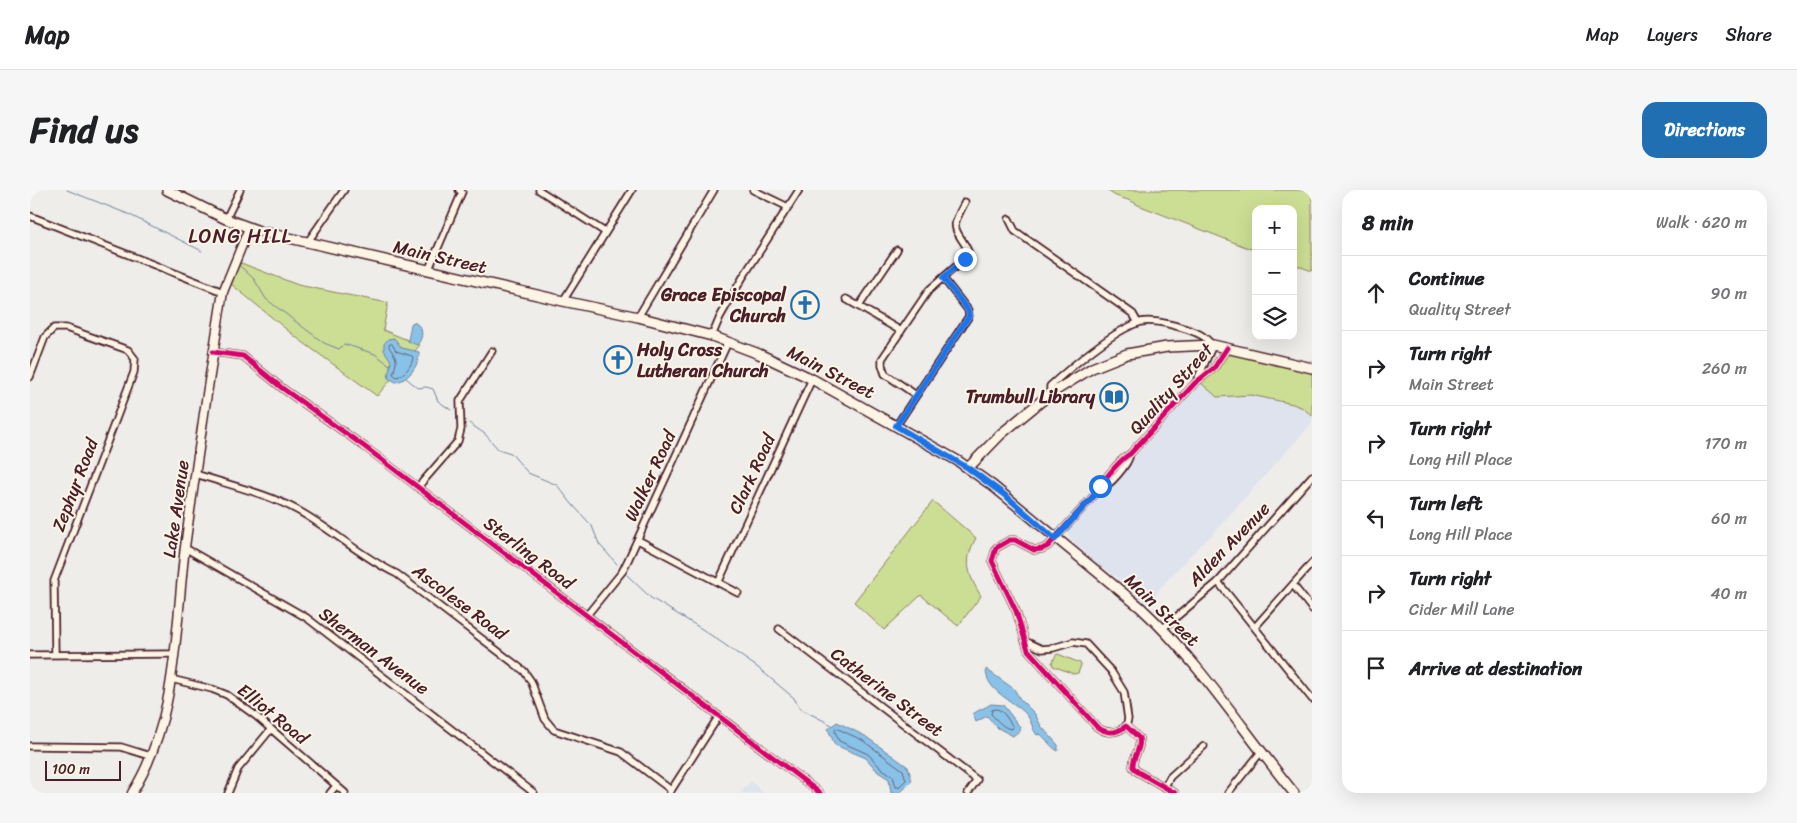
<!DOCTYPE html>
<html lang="en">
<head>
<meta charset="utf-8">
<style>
	body { margin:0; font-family:Sriracha,sans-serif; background:#f6f6f6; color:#202124 }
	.controls { position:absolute; right:15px; top:15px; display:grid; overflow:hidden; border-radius:10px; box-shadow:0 5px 20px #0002 }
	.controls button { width:45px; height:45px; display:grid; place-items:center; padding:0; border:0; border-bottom:1px solid #e0e0e0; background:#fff; color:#202124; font:25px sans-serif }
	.scale { position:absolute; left:15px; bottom:12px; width:76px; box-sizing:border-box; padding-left:5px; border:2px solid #4a1f2b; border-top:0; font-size:14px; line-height:18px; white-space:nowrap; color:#4a1f2b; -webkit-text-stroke:4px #fcf5e5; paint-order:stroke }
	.stop { position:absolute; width:15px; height:15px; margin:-11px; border:4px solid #1a73e8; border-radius:50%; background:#fff }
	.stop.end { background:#1a73e8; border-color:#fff; box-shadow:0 1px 5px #0008 }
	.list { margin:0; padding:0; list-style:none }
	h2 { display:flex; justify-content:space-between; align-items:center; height:65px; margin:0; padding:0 20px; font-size:21px }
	h2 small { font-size:16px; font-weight:400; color:#757577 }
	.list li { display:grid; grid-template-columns:32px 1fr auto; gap:15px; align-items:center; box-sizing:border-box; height:75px; padding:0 20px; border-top:1px solid #e0e0e0 }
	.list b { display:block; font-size:19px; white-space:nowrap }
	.list p { margin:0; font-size:16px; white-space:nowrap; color:#757577 }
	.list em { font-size:16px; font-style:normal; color:#757577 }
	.icon { flex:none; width:28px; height:28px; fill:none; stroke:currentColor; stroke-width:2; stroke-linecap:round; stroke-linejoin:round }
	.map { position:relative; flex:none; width:1282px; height:603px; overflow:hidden; border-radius:15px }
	header { display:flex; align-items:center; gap:30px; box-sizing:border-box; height:70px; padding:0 25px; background:#fff; border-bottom:1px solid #e0e0e0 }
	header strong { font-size:24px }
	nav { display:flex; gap:28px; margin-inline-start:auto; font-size:18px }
	.intro { display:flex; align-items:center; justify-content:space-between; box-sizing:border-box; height:120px; padding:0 30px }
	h1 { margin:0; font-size:35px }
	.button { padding:12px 22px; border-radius:15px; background:#1f6fb2; color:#fff; font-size:18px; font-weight:700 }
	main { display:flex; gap:30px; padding:0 30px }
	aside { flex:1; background:#fff; border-radius:15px; box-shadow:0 5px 20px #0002 }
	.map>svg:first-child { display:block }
	.built { fill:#dee3ee }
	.green { fill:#ccde93; stroke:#8b7e5f }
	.water { fill:#89c2e8; stroke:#70819c }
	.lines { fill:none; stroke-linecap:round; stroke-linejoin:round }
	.shore { stroke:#636077; stroke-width:1 }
	.stream { stroke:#70819c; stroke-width:1 }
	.minor-casing { stroke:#4a1f2b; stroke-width:9 }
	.tertiary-casing { stroke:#4a1f2b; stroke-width:11 }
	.secondary-casing { stroke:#4a1f2b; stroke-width:12 }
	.minor { stroke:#fcf5e5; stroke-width:5.5 }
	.tertiary { stroke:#fcf5e5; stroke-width:8 }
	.secondary { stroke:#fcf5e5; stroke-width:9 }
	.cycleway-casing { stroke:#fcf5e5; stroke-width:8 }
	.cycleway { stroke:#d6006c; stroke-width:5 }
	.route { stroke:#1a73e8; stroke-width:6 }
	.labels { text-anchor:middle; stroke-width:4; stroke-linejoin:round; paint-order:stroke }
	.street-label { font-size:18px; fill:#4a1f2b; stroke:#fcf5e5 }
	.poi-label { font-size:18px; font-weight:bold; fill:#4a1f2b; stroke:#fcf5e5; text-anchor:end }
	.quarter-label { font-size:20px; letter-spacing:1px; fill:#4a1f2b; stroke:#fcf5e5 }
</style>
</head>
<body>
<header>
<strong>Map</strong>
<nav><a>Map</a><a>Layers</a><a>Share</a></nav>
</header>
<div class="intro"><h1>Find us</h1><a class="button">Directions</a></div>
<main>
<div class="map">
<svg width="1282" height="603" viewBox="0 0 1282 603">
	<rect width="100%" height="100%" fill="#eeede9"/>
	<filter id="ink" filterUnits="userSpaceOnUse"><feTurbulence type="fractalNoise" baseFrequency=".02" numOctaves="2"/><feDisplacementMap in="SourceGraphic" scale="10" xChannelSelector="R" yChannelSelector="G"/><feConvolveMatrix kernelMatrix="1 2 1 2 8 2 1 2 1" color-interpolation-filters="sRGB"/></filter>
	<g filter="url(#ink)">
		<g class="built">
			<polygon points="1171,193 1187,207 1221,205 1263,214 1273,218 1282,226 1282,233 1178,349 1170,355 1131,397 1117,418 1091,390 1064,372 1055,362 1041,350 1038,344 1039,340"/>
			<polygon points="721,591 733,603 710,603"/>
		</g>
		<g class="green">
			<path d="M1077,0H1282V81L1263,74V19H1226V61L1108,15C1097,7 1088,10 1077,0Z"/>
			<polygon points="211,73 268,95 358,113 353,140 390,155 347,206 267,148 201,94 203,84"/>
			<path d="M1201,164L1282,183V226L1273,218L1263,214L1221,205L1187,207L1171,193C1179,186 1194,168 1201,164Z"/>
			<path d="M903,311L946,348C933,371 938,385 951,406L928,436L891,405L854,440L824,412Z"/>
			<polygon points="1028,464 1050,473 1051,475 1048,483 1044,484 1023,476 1022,473 1026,465"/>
		</g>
		<g class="water">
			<path d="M383,132C394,136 394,147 387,155L378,151L381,134Z"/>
			<path d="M364,148L372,158L389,162C390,174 379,190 366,192L358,188L361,171L354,160V154L358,149Z"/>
			<path d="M956,479L984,499L990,509L1005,524L1011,536L1028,555V561C1021,558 1017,549 1010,544L1007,545C1002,539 1002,531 996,524C982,509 956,502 956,479Z"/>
			<path d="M961,514L973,515L990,537V540L983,546L968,538L957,526L946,532L943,524C948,520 955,518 961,514Z"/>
			<polygon points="807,532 835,546 878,577 882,591 870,603 861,603 859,589 848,582 836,568 805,555 798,539"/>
		</g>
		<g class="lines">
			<g class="shore">
				<path d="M362,154L366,161L382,166L383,167C382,176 375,184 367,187L363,184C368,168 367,169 359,157V155Z"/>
				<path d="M967,519C974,521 979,531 983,537L982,539C974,539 967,530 961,524L962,520Z"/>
				<polygon points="806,538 832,550 873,580 876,590 869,597 866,597 863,586 851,578 838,564 809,551 805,541"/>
			</g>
			<g class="stream">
				<polyline points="37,0 98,24 172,61"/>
				<polyline points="210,76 224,89 236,109 294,153 309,159 314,154 345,164 361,176"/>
				<polyline points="376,188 388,198 396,197 403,199 408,211 421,220"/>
				<polyline points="439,233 455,244 468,259 481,263 498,283 527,295 542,314 562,336 569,354 587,374"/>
				<polyline points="597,385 621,408 672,439 727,477 764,508 769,518 802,535"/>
			</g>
			<defs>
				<g id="minor">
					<polyline points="509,0 575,42"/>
					<polyline points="723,0 758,17"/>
					<polyline points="0,26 193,102"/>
					<polyline points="196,29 210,0"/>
					<polyline points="979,29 985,41 1096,119 1103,124 1108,133"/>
					<polyline points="277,53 314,0"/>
					<polyline points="398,81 432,2 429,0"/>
					<polyline points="816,109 871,141"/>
					<polyline points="533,111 602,0"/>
					<polyline points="829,116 867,60"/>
					<polyline points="608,127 684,0"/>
					<polyline points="682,146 690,127 713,87 769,0"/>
					<polyline points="183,162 213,166 252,198 335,257 790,603"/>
					<polyline points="0,187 15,147 24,138 36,138 98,160 105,169 104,182 24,391 25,464"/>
					<path d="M1020,204V196C1040,178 1085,139 1111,132C1125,129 1158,138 1171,145C1175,147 1179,152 1183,155L1166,192"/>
					<path d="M886,205L855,184L852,175V169L899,100L939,65C938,53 922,43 926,31C928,25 932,18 935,12"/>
					<polyline points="866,236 939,126 938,120 913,88"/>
					<path d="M166,284C199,295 236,303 267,320C302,339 331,367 367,384L494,481L501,491L515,529L524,540L591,562L641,600"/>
					<polyline points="388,297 428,251 431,239 430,211 462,161"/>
					<path d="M1070,299C1079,297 1099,274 1100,264"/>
					<polyline points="608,350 708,403"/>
					<polyline points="155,358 277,428 504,603"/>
					<polyline points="689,391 782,189"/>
					<polyline points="1188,392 1282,509"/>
					<polyline points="1263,395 1282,419"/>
					<polyline points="557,425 592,382 598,370 698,152"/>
					<polyline points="1225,437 1282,373"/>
					<polyline points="749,439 947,590 938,603"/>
					<polyline points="1132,439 1188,392 1282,286"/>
					<polyline points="995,451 1012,459 1023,458 1043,452 1056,454 1081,481 1094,502 1098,529 1096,536"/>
					<polyline points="0,465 144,464"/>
					<polyline points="141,489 182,499 197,505 226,526 315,603"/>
					<polyline points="0,556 91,557 120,566"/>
					<polyline points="1135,596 1140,587 1174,556"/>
					<polyline points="640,602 689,526"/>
					<polyline points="198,603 208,579 241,539"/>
					<polyline points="300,603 306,596"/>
					<path d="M1145,603L1108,582L1103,577C1102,567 1112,559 1109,548L1096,536C1086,544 1077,544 1067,537L998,460L986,421L962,371L966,358L980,350H985L1004,360L1012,359L1018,356L1070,299C1072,290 1092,268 1100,264L1165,193L1184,178L1197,158"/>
					<polyline points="1198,603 1231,562"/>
				</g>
				<path id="tertiary" d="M102,603C148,530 145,439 155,357C166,276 178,195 191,114L193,102L219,38"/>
				<g id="secondary">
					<path d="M137,0L196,29L229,41L533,111L608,127L682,146L729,164L782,189L928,271L963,296L1110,417C1169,471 1213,541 1264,603"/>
					<polyline points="938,278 971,244 1020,204 1062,178 1097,164 1137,157 1183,155 1282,178"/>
				</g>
			</defs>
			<use href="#minor" class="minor-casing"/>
			<use href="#tertiary" class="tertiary-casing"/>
			<use href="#secondary" class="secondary-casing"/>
			<use href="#minor" class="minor"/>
			<use href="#tertiary" class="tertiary"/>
			<use href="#secondary" class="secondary"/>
			<defs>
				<g id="cycleway">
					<polyline points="183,162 213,166 252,198 335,257 790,603"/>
					<path d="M1145,603L1108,582L1103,577C1102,567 1112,559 1109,548L1096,536C1086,544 1077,544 1067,537L998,460L986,421L962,371L966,358L980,350H985L1004,360L1012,359L1018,356L1070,299C1072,290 1092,268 1100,264L1165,193L1184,178L1197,158"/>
				</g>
			</defs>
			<use href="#cycleway" class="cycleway-casing"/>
			<use href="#cycleway" class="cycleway"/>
		</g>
	</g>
	<g class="lines" filter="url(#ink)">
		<polyline class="route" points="935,69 913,88 938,120 939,126 866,236 938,278 976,306 1025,349 1070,299 1070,296"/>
	</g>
	<defs>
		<symbol id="church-ring" viewBox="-11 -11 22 22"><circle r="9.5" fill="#fcf5e5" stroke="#1f6fb2" stroke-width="1.5"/><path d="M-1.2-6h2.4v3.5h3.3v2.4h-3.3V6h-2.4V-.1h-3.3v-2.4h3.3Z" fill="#1f6fb2"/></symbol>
		<symbol id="library-ring" viewBox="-11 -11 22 22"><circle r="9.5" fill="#fcf5e5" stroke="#1f6fb2" stroke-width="1.5"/><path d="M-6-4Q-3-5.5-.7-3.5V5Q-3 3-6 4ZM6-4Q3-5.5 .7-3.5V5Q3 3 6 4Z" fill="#1f6fb2"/></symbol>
	</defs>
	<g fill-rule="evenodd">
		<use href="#church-ring" x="759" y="99" width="32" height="32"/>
		<use href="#church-ring" x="572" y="154" width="32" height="32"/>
		<use href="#library-ring" x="1068" y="191" width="32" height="32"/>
	</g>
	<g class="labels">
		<g class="street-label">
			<text transform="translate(410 67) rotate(13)" y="6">Main Street</text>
			<text transform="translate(801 182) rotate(27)" y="6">Main Street</text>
			<text transform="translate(1141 199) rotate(-48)" y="6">Quality Street</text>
			<text transform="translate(722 284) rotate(-65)" y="6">Clark Road</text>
			<text transform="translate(620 286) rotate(-65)" y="6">Walker Road</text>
			<text transform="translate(45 295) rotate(-69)" y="6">Zephyr Road</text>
			<text transform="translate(146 319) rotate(-82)" y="6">Lake Avenue</text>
			<text transform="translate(1199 354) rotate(-46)" y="6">Alden Avenue</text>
			<text transform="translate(499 363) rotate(37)" y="6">Sterling Road</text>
			<text transform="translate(430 412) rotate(37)" y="6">Ascolese Road</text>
			<text transform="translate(1132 420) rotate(44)" y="6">Main Street</text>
			<text transform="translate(344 461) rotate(37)" y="6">Sherman Avenue</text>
			<text transform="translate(857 502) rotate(37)" y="6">Catherine Street</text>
			<text transform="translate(243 524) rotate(39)" y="6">Elliot Road</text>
		</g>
		<g class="poi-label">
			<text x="756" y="111">Grace Episcopal<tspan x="756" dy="21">Church</tspan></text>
			<text x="607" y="166" text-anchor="start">Holy Cross<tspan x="607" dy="21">Lutheran Church</tspan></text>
			<text x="1065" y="213">Trumbull Library</text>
		</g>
		<g class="quarter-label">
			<text x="210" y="53">LONG HILL</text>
		</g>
	</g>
</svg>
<div class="controls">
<button>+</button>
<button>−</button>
<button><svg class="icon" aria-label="layers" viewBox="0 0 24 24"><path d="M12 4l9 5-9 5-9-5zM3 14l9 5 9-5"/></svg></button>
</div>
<div class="scale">100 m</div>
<div class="stop" style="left:1070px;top:296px"></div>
<div class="stop end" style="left:935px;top:69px"></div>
</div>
<aside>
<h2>8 min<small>Walk · 620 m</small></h2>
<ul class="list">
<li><svg class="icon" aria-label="ahead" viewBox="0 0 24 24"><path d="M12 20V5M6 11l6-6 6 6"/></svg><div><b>Continue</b><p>Quality Street</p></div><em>90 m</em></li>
<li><svg class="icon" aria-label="right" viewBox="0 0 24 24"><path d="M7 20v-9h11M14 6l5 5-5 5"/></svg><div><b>Turn right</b><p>Main Street</p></div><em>260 m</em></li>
<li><svg class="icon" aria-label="right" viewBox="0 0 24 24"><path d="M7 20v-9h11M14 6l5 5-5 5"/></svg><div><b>Turn right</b><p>Long Hill Place</p></div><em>170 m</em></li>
<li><svg class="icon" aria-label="left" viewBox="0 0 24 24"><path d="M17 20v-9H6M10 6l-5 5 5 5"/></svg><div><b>Turn left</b><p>Long Hill Place</p></div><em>60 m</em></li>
<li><svg class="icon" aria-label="right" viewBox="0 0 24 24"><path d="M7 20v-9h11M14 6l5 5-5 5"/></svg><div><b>Turn right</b><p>Cider Mill Lane</p></div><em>40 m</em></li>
<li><svg class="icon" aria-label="arrive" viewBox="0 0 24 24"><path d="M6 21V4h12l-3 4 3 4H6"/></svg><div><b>Arrive at destination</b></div></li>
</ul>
</aside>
</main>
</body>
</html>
